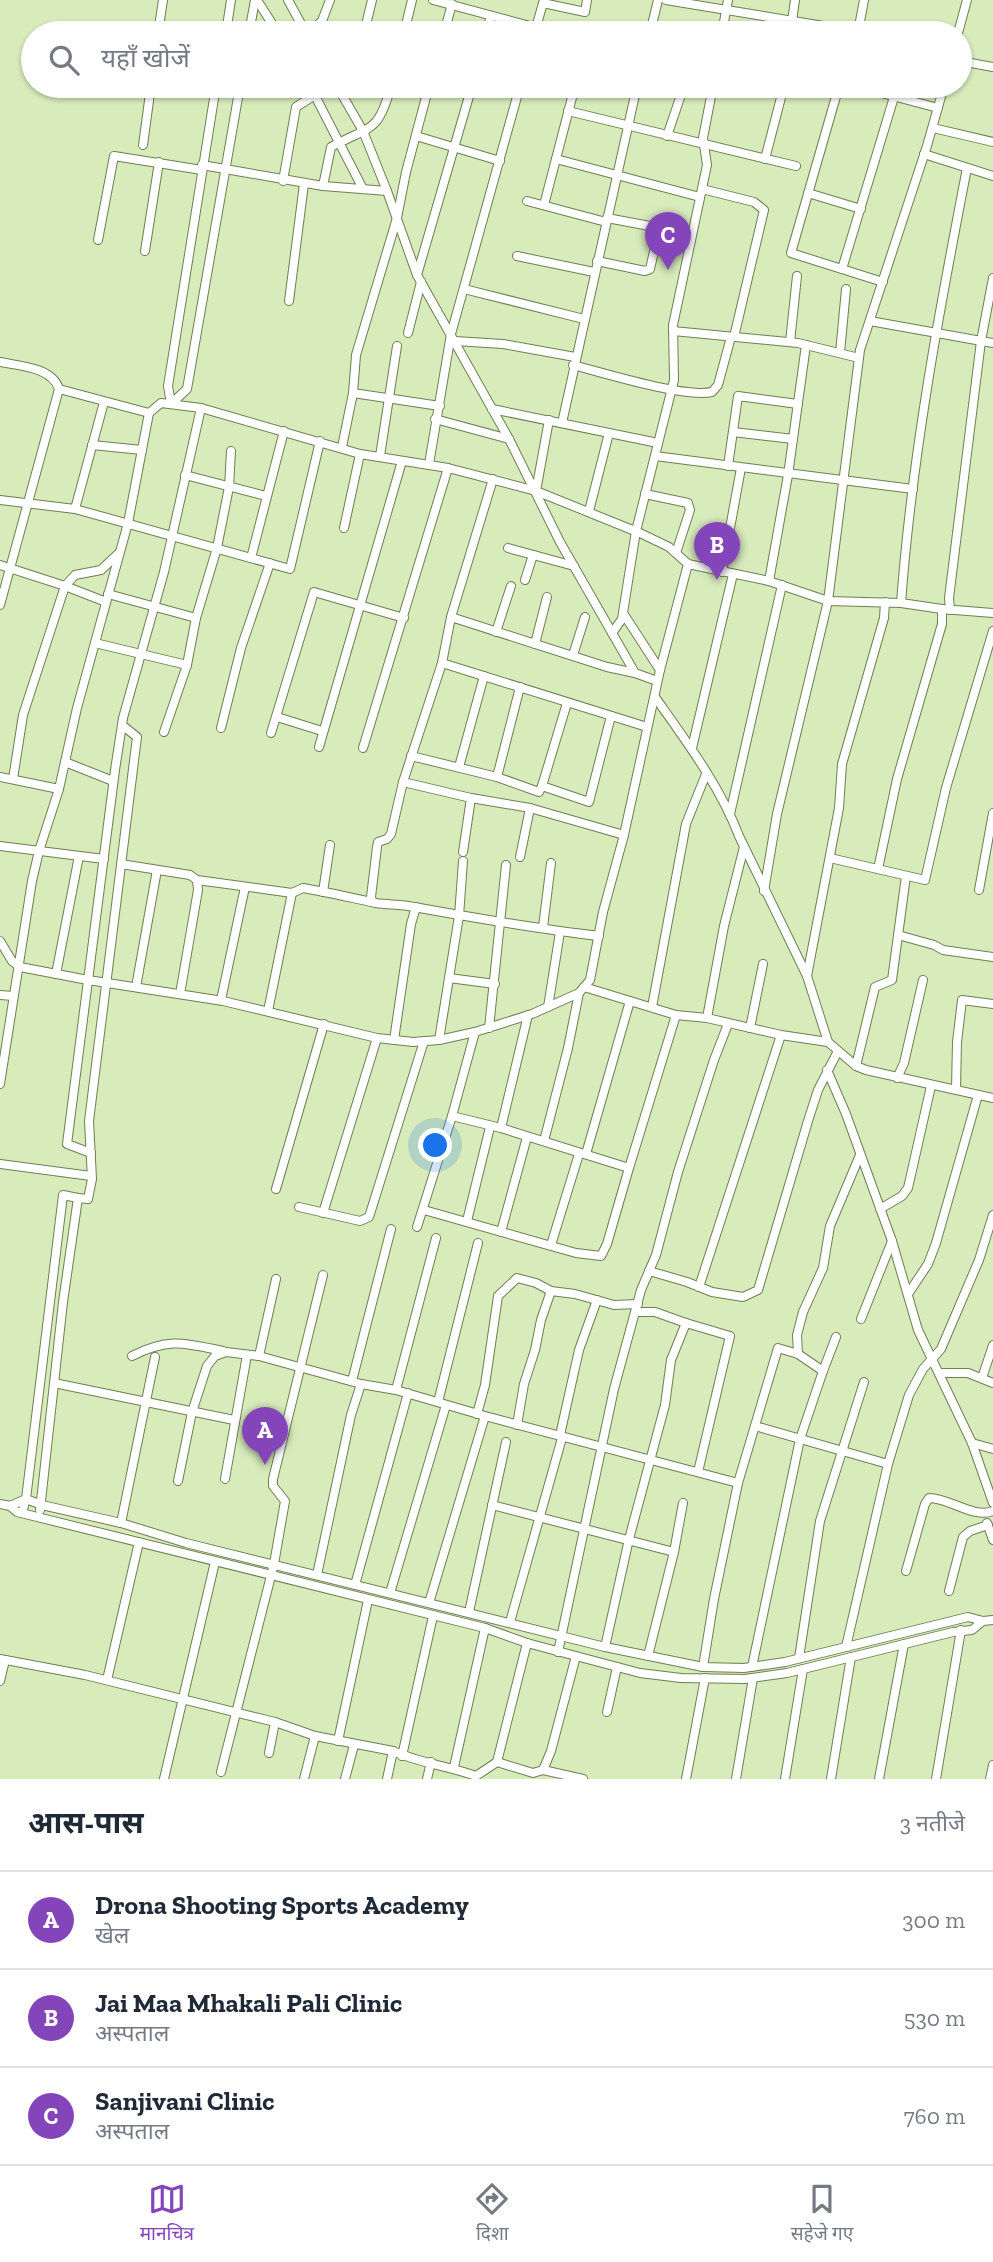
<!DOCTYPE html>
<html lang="hi">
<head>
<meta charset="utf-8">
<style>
	body { margin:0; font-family:"Zilla Slab","Noto Sans Devanagari",serif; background:#f6f6f7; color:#1f2937 }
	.you { position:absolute; left:436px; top:1146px; width:24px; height:24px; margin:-18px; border:5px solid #fff; border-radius:50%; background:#1a73e8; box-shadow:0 0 0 10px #1a73e833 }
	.badge { display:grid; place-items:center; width:46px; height:46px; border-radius:50%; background:#8445bb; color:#fff; font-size:23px; font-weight:700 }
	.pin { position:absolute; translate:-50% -58px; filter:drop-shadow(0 2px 4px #0008) }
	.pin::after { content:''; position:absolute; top:37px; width:24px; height:21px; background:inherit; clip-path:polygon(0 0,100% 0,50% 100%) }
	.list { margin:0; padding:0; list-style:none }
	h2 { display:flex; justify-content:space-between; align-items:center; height:91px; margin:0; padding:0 28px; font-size:30px }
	h2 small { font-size:23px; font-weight:400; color:#747a83 }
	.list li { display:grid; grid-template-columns:46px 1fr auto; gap:21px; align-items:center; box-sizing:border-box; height:98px; padding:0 28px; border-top:2px solid #e0e1e3 }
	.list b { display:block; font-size:26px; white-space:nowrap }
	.list p { margin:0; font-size:23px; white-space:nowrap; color:#747a83 }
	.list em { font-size:23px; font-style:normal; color:#747a83 }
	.icon { flex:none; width:38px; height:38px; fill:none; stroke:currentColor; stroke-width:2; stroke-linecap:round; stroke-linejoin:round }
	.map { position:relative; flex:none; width:993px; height:1779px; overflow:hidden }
	.search { position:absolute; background:#fff; box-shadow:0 2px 5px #0004; left:21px; right:21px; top:21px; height:77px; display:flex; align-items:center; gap:18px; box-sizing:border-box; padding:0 24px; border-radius:38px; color:#747a83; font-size:26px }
	.sheet { height:385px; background:#fff }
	nav { display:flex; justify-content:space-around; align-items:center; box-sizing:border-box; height:98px; border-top:2px solid #e0e1e3; background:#fff; font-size:19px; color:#747a83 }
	nav a { display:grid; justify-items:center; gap:4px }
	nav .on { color:#8445bb }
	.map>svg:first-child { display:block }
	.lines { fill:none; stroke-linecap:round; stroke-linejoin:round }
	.minor-casing { stroke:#6e7f53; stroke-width:10 }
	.minor { stroke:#fff; stroke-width:8 }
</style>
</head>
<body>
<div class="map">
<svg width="993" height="1779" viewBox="0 0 993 1779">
	<rect width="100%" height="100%" fill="#d8ebbb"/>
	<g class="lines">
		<defs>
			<g id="minor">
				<polyline points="257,0 278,33"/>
				<polyline points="288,0 306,33"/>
				<polyline points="433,0 556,33"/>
				<polyline points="666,0 866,33"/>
				<polyline points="792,21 795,0"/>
				<polyline points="535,31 543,3 585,12 587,0"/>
				<polyline points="858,32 864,0"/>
				<polyline points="158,33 163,0"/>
				<polyline points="226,33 231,0"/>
				<polyline points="249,33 255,0"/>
				<polyline points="309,33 322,21 330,0"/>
				<polyline points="364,33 372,0"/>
				<polyline points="404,33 412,0"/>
				<polyline points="444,33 452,4"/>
				<polyline points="486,33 491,16"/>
				<polyline points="650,33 658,0"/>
				<polyline points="722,33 728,0"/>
				<polyline points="958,33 967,0"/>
				<polyline points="960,61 993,67"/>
				<polyline points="216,86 168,386 171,404 187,389 240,86"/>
				<polyline points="310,86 363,189"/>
				<polyline points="337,86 363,131 387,191"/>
				<polyline points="839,86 791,253 883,282"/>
				<polyline points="855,86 938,108"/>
				<polyline points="568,111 796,166"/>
				<polyline points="933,128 993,142"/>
				<polyline points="416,136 500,161"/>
				<polyline points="667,136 684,86"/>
				<polyline points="143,145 151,86"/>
				<polyline points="924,154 993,176"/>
				<polyline points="556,159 700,197"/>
				<polyline points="765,159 784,86"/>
				<polyline points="202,165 323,186 387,191 417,275 509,439 560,542 635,673 657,681"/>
				<polyline points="283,181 296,107 315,95"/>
				<path d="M323,186L331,147C371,125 378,134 391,86"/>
				<polyline points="702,189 754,202 764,210 734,337"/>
				<polyline points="808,193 861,209"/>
				<polyline points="527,201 606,222"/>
				<polyline points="544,205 575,86"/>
				<polyline points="98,240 114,156 202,170"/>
				<polyline points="145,251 159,162"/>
				<polyline points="517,256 594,272"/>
				<polyline points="597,261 645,271 650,269 658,234 655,227 607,218"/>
				<polyline points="842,269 894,97"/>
				<polyline points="417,275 472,86"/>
				<polyline points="464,289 584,319"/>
				<polyline points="289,301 304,184"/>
				<polyline points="870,321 993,343"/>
				<polyline points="673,331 798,343 859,358"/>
				<polyline points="408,333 421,282"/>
				<polyline points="455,341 503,344 575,357"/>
				<polyline points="790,342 797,276"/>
				<polyline points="840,353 846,289"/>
				<path d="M0,362C20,366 52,367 59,389L0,605"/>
				<path d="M573,365C603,373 685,398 712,392L718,385L731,337"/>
				<polyline points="59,389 149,413 161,403 201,408 360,454 448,468 536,491 640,533 669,547 688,564 769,581 828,601 901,603 942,609 993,613"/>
				<polyline points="353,393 440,406"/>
				<polyline points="492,409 658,443"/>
				<polyline points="435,419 509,439"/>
				<polyline points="562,423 637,86"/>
				<polyline points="733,432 793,439"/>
				<polyline points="92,445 142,450"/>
				<polyline points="342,447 353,393 356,355 397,218 406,172 429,86"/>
				<polyline points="380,456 397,346"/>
				<polyline points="655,456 913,489"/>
				<polyline points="429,464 451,334 520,86"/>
				<polyline points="728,466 738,396 798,404"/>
				<polyline points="185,475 266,496"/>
				<polyline points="493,479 451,617 442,663 403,782 471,798 530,808 624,835"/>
				<polyline points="536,491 549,420"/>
				<polyline points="645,494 688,503 690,510 676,553"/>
				<polyline points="0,500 75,509 290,569 320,441"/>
				<polyline points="75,509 104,402"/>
				<polyline points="589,511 609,433"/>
				<polyline points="344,528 360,454"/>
				<polyline points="508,548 574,566"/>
				<polyline points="251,558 284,431"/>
				<polyline points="0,565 65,586 106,602"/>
				<polyline points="722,572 741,468"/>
				<polyline points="525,580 533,555"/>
				<polyline points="769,581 788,475 806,345"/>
				<polyline points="108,594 196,618"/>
				<path d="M901,603C912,456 939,312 967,168"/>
				<polyline points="950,610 949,598 981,341 993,278"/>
				<polyline points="623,613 660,670"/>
				<polyline points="451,617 607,667 635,673"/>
				<polyline points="496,632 511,586"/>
				<polyline points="612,633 622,619 636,531 674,380 673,325 707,165 703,138 713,86"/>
				<polyline points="95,643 187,665"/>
				<polyline points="535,644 547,597"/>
				<polyline points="573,655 585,617"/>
				<polyline points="442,663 647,727"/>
				<path d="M655,697C686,741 720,786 739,836L807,976L828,1042L856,1066L866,1070L993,1098"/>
				<polyline points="567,703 542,786 589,802 611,716"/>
				<polyline points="277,717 322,731"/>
				<polyline points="221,728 241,648 270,563"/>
				<polyline points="164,732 187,665 196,618 217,548 229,487 231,451"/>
				<polyline points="271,733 314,592 404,618"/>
				<polyline points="319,747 402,461"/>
				<polyline points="363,748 448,468"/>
				<polyline points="692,748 733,574"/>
				<polyline points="411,756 497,777 520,687"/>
				<polyline points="65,762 113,781"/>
				<polyline points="459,767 484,676"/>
				<polyline points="0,777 59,789"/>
				<polyline points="497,777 539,792 542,786"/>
				<polyline points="13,779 23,715 65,586 75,575 101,570 119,553"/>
				<polyline points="730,814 782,585"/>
				<polyline points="0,846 104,859"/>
				<polyline points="463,852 471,798"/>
				<polyline points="520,857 530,808"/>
				<polyline points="830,858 925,880 946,788 993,631"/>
				<polyline points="121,864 190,875 197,880 198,890 180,994"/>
				<polyline points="878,869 897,779 942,624 942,609"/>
				<path d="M197,880L292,893L303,888C327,892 352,898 376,903C388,905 401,904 414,907C475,918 537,929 599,936"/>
				<polyline points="979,890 993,813"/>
				<polyline points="764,891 777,814 828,601 860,350 927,146 944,86"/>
				<polyline points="323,892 330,845"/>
				<polyline points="372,901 371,897 377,847 378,842 387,839 391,834 403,782"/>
				<polyline points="543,927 551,863"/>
				<polyline points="898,935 934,945 943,950 993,957"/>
				<polyline points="0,941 12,961 20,967 88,980 223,1001 377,1038 413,1042 439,1040 475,1032 532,1014 579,993 590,980 603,912 624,835 660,670 688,564"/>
				<polyline points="56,974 79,856"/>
				<polyline points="807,976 839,808 842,764 884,618 885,602"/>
				<polyline points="449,978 495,984"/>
				<polyline points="136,987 157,870"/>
				<polyline points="584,987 676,1015 707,1018 781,1035 828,1042"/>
				<polyline points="0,995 13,996"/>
				<polyline points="221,1000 245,887"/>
				<polyline points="548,1007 560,932"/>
				<polyline points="652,1007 686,824 706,774"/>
				<polyline points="268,1011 292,893"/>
				<polyline points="707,1018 724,926 744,847"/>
				<polyline points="489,1028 506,865"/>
				<polyline points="750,1028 763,964"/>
				<polyline points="394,1040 411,924 416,907"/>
				<polyline points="439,1040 459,916 463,861"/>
				<polyline points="856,1066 875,987 892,980 906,876"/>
				<polyline points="827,1070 846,1114 892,1241 918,1330 972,1443 993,1503"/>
				<polyline points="897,1078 904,1063 923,980"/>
				<polyline points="0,1084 32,881 39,851 59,789 77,708 128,523 149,413"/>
				<polyline points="956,1089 957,1042 962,1000 993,1004"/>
				<polyline points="452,1116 501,1128 629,1168 676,1015"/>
				<polyline points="501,1128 528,1015"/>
				<polyline points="544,1141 568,1048 579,993"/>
				<polyline points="91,1153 67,1144 115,770 123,718 164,572 201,408"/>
				<polyline points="586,1154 630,1001"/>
				<polyline points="0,1164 91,1176"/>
				<polyline points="276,1189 324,1024"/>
				<polyline points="299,1207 360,1221 369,1217 424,1041"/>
				<polyline points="880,1209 902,1196 908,1188 931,1086"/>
				<polyline points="424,1210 576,1253 601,1256 607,1244 629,1168"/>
				<polyline points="323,1213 377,1038"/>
				<polyline points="467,1221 490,1127"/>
				<polyline points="417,1227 452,1116 475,1032"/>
				<polyline points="501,1232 527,1137"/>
				<polyline points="551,1245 579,1154"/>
				<polyline points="649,1271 687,1282 712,1292 743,1297 758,1290 808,1121 818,1090 838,1051"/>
				<polyline points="699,1287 781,1035"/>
				<polyline points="908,1294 928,1264 936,1243 978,1095"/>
				<polyline points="636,1312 655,1312 686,1323"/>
				<polyline points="861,1319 892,1241"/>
				<polyline points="798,1354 797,1335 803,1312 823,1268 830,1226 860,1155"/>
				<path d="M132,1356C169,1337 185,1343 223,1351"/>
				<polyline points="259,1356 276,1279"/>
				<polyline points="939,1373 968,1373 993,1383"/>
				<polyline points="982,1378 993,1345"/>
				<polyline points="352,1381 391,1229"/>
				<polyline points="54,1383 234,1420"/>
				<polyline points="396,1390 436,1238"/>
				<polyline points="438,1402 478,1243"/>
				<polyline points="477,1414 485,1385 498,1296 517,1278 536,1283 551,1291"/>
				<polyline points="517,1425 524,1384 535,1350 541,1320 551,1291 575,1294 614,1305 638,1304"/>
				<polyline points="755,1426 888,1464 909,1395 923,1369 941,1349 979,1260 993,1215"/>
				<polyline points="560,1435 579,1350 597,1300"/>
				<polyline points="972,1443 993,1449"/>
				<polyline points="225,1479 247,1355"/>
				<polyline points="178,1481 192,1412 207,1366 215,1356 226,1352 259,1356 361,1384 396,1390 485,1416 738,1483 778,1348 798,1354 823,1371 836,1337"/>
				<polyline points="0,1504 10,1506 26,1499 42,1505 121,1523 186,1543 605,1647 703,1667 744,1668 785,1662 968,1617 983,1621 993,1620"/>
				<polyline points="492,1505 674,1552 648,1656"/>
				<polyline points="10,1506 17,1512 485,1628 527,1643 640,1673 681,1678 745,1679 787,1673 953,1632 972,1630 983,1621"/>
				<polyline points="40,1510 63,1302 78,1198 88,1199 92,1179 89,1121 137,737 122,725"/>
				<polyline points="22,1513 26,1499 63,1195 78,1198"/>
				<polyline points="121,1523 155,1357"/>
				<polyline points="987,1523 993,1540"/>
				<polyline points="674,1552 683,1503"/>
				<path d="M906,1571L925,1504L929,1498C950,1498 974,1519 993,1511"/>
				<polyline points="317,1575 351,1415 361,1384"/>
				<polyline points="355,1585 408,1393"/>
				<polyline points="949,1591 963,1537 970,1531 988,1525"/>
				<polyline points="390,1593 446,1405"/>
				<polyline points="429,1603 485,1416"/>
				<polyline points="469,1612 506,1442"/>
				<polyline points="510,1622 562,1438"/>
				<polyline points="605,1647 629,1539 665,1405 671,1360 686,1323 730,1336 698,1472"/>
				<polyline points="846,1647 888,1464"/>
				<polyline points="558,1652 614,1389 641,1290 656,1255 678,1172 714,1060 728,1024"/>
				<polyline points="799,1658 820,1521 864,1382"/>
				<path d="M0,1659L85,1675L275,1722L315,1736L393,1751C419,1763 449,1766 476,1776L497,1762L533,1773L543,1770L551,1751L576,1656"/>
				<polyline points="703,1667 714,1599 738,1483"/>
				<polyline points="752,1667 800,1439 823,1371"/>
				<polyline points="107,1680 139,1542"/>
				<polyline points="0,1681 5,1660"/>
				<polyline points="607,1712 617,1667"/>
				<polyline points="338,1741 368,1600"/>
				<polyline points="269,1753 275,1722"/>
				<polyline points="402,1756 433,1616"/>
				<polyline points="497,1762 527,1643"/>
				<polyline points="454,1767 485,1628"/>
				<polyline points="543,1770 583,1779"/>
				<polyline points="221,1772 274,1564 285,1501 273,1486 273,1479 323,1275"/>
				<polyline points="164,1779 215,1562"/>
				<polyline points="304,1779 315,1736"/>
				<polyline points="345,1779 354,1745"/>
				<polyline points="387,1779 393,1751"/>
				<polyline points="427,1779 431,1762"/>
				<polyline points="686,1779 705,1678"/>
				<polyline points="736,1779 753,1678"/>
				<polyline points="785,1779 803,1669"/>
				<polyline points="831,1779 851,1657"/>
				<polyline points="879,1779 904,1644"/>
				<polyline points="936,1779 961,1630"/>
				<polyline points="990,1779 993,1765"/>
			</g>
		</defs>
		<use href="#minor" class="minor-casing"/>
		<use href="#minor" class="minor"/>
	</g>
</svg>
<div class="you"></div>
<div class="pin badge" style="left:265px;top:1465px">A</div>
<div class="pin badge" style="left:717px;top:580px">B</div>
<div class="pin badge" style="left:668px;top:270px">C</div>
<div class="search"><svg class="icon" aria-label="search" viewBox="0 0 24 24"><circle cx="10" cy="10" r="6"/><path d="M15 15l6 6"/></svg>यहाँ खोजें</div>
</div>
<section class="sheet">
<h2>आस-पास<small>3 नतीजे</small></h2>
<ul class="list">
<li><span class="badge">A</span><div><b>Drona Shooting Sports Academy</b><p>खेल</p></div><em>300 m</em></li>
<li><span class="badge">B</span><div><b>Jai Maa Mhakali Pali Clinic</b><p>अस्पताल</p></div><em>530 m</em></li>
<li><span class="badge">C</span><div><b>Sanjivani Clinic</b><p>अस्पताल</p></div><em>760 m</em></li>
</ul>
</section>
<nav>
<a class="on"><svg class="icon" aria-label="map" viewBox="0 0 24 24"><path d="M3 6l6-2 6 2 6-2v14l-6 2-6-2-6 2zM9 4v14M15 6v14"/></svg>मानचित्र</a>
<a><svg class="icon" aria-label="directions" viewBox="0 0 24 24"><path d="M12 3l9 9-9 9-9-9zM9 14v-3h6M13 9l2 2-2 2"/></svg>दिशा</a>
<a><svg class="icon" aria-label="saved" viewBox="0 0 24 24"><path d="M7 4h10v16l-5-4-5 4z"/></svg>सहेजे गए</a>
</nav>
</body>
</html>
